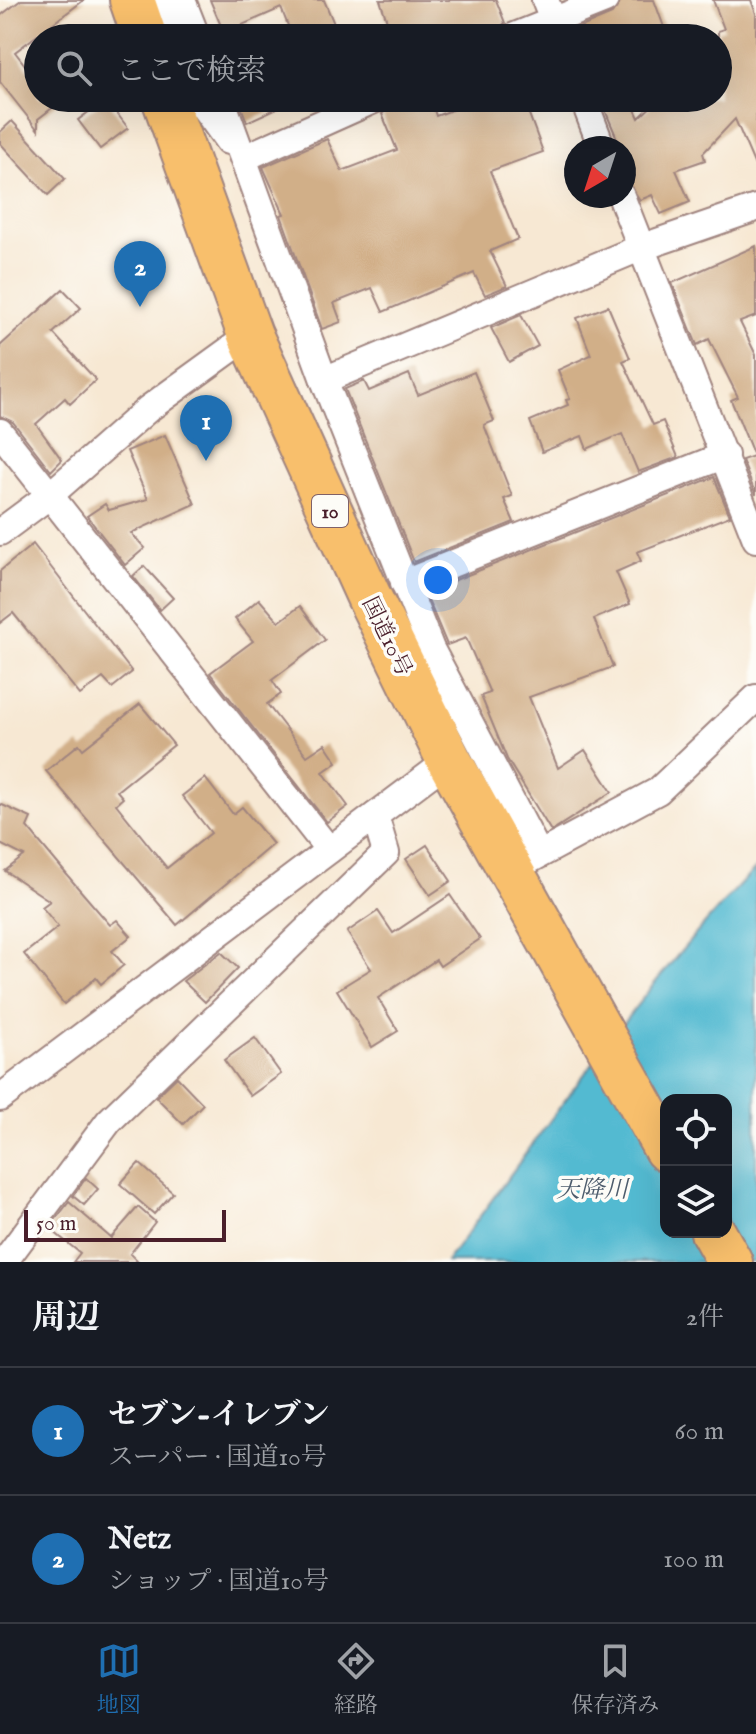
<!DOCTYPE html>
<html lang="ja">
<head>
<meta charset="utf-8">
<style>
	body { margin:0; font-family:"IM FELL English","Noto Serif JP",serif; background:#242831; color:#f1f3f6 }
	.controls { position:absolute; right:24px; bottom:24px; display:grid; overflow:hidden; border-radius:16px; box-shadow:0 8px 32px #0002 }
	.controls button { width:72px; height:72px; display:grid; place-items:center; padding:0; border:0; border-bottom:2px solid #363941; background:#171b24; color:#f1f3f6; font:40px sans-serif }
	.compass { position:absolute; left:564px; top:136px; width:72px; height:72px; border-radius:50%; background:#171b24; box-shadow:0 8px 32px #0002; rotate:219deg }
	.scale { position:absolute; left:24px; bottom:20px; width:202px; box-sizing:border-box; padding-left:8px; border:4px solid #4a1f2b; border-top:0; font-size:22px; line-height:28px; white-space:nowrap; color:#4a1f2b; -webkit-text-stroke:6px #fdfcf7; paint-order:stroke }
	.you { position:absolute; left:438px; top:580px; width:28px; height:28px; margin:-20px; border:6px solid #fff; border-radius:50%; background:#1a73e8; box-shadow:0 0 0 12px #1a73e833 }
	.badge { display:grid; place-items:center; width:52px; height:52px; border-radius:50%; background:#1f6fb2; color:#fff; font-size:26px; font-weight:700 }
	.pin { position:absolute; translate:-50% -66px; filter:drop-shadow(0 2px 4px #0008) }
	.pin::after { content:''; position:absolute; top:42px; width:28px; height:24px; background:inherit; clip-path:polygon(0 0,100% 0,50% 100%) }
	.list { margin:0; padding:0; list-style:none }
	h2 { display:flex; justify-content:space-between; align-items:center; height:104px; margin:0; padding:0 32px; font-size:34px }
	h2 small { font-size:26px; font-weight:400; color:#9ea1a6 }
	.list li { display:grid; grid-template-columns:52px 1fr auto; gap:24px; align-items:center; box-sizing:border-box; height:128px; padding:0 32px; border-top:2px solid #363941 }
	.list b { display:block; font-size:30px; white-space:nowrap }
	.list p { margin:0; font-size:26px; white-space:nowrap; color:#9ea1a6 }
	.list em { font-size:26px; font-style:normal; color:#9ea1a6 }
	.icon { flex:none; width:44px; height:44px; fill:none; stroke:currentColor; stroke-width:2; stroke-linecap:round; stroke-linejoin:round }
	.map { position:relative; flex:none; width:756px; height:1262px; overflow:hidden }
	.search { position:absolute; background:#171b24; box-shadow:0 8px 32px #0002; left:24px; right:24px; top:24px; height:88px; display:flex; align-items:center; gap:20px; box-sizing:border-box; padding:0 28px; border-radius:44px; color:#9ea1a6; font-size:30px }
	.sheet { height:360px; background:#171b24 }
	nav { display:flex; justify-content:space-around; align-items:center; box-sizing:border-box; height:112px; border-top:2px solid #363941; background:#171b24; font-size:22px; color:#9ea1a6 }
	nav a { display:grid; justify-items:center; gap:4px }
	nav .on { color:#1f6fb2 }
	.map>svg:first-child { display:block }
	.water { fill:#53bad1; stroke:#4e6c7e; stroke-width:2; fill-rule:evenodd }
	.building { fill:#d1af88 }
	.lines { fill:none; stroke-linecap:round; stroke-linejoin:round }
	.minor-casing { stroke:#a0847f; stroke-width:30 }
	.trunk-casing { stroke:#a0847f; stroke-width:48 }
	.minor { stroke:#fff; stroke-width:26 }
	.trunk { stroke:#f8bf6c; stroke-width:44 }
	.labels { text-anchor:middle; stroke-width:7; stroke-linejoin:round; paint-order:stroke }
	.shield { fill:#fdfcf7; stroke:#806168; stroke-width:2 }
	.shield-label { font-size:20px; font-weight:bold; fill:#4a1f2b }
	.street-label { font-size:22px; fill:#4a1f2b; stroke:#fdfcf7 }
	.water-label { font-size:24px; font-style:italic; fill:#4e5d6d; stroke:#fdfcf7 }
</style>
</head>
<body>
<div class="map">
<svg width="756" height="1262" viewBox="0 0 756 1262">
	<rect width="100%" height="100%" fill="#fdfcf7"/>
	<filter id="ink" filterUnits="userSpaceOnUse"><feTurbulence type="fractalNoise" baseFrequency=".0125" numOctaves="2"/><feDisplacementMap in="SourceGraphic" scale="16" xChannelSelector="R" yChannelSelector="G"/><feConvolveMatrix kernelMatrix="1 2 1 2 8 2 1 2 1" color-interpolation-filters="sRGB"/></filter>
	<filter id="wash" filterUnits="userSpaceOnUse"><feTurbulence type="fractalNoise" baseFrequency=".006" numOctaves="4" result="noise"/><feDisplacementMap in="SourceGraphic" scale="32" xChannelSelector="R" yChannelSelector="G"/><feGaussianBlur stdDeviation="1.8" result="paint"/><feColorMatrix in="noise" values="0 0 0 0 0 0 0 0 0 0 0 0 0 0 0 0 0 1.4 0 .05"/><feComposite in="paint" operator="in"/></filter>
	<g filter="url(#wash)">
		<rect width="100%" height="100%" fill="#f7e8d3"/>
		<path class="water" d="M756,868V1262H446C544,1131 642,985 756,868ZM666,1100H726V1232H666Z"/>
		<g id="blocks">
			<g class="building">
				<polygon points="21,0 84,0 15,52 38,82 38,98 65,98 38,119 38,130 0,82 0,16"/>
				<polygon points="210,0 324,0 340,38 293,38 281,8 224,33"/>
				<polygon points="380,0 496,0 505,23 488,36 484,26 456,38 398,38 394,28 390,30"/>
				<polygon points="621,0 654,0 668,38 576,38 574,30 612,14"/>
				<polygon points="713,0 751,0 756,14 756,168 735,119 703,153 705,160 676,170 690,202 661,214 652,195 640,200 628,182 632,180 624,148 621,148 600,98 630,98 639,118 660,98 718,98 718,31 724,29"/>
				<polygon points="238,98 299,98 247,122"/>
				<polygon points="399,98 430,98 436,116 484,98 523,98 543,152 490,171 518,239 490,251 507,286 485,295 474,273 383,312 372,288 334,303 341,322 322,329 281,215 284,214 263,167 327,139 342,171 397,150 382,114"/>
				<polygon points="106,99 128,128 100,149 78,120"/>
				<polygon points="12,121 65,179 48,195 0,143 0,132"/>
				<polygon points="756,246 756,316 740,322 756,355 756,495 742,460 754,456 731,400 738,397 709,339 697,345 672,283"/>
				<polygon points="63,289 81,308 53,333 96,380 70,404 65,398 36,424 62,460 51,471 13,422 0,416 0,346"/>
				<polygon points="608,306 630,358 623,361 653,425 663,421 678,457 638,472 622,434 587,449 582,436 542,452 530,421 568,405 566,400 570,399 558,370 591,355 577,318"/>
				<polygon points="521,315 538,346 509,362 491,328"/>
				<polygon points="474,372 494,421 484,425 512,496 504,499 514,522 414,562 345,389 364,381 369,391 409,374 418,395"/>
				<polygon points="165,435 195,504 131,533 145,548 125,565 87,516 105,504 109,510 148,499 127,451"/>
				<polygon points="714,477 730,516 637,552 641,561 616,572 630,604 594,619 613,667 529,697 558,768 585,750 612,792 551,831 507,759 481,696 490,693 466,638 447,645 425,592"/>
				<polygon points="33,544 132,672 112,688 103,678 80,695 13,613 0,623 0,571"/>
				<polygon points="144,566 173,598 160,610 133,576"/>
				<polygon points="259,599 279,622 300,606 325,640 272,680 281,694 267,704 307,756 325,744 337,762 323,772 348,806 327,822 210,673 253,641 235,619"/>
				<polygon points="140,704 174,745 117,791 123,798 116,804 167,868 211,833 182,796 205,778 233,814 242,807 273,844 177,925 46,771 79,744 83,749"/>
				<polygon points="0,804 31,818 27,827 73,882 110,925 117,920 131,936 112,951 124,965 101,984 96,978 64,1004 24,954 58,927 42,907 50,901 5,871 24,856 0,844"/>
				<polygon points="427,845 451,881 430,895 406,859"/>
				<polygon points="450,895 480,939 440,966 436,960 378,998 398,1031 372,1047 337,990 371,969 347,932 378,911 393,933"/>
				<polygon points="221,952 238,968 205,1002 183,981"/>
				<polygon points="255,1038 281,1074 250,1096 224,1060"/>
				<polygon points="177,1077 203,1104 183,1124 156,1097"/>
				<polygon points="139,1163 173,1193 154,1214 120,1184"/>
				<polygon points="86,1178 98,1189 84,1205 73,1196"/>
				<polygon points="69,1202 111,1238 138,1207 155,1222 130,1254 138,1262 73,1262 80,1253 49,1228"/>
			</g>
		</g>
	</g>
	<g filter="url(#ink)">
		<use href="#blocks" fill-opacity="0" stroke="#a0847f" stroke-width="2"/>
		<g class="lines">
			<defs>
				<g id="minor">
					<polyline points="165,0 173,38"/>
					<polyline points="182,0 197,38"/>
					<polyline points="545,0 560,38"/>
					<polyline points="510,38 605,0"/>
					<polyline points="197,98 228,141"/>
					<polyline points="221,98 324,380 431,649 539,854"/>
					<polyline points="583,98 602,148"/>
					<polyline points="244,158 378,98"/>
					<polyline points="621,196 756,539"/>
					<polyline points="324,380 640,248 756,208"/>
					<polyline points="0,432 329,850"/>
					<polyline points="0,532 50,495 148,409 250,335"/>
					<polyline points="404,583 725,455"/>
					<polyline points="526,862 658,791 756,698"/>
					<polyline points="0,1098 449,760"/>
					<polyline points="4,1262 109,1121 386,853 375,816"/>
				</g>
				<g id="trunk">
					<polyline points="132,0 145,38"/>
					<polyline points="164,98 250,335 369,597 449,760 666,1149"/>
					<polyline points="713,1232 730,1262"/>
				</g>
			</defs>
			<use href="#minor" class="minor-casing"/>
			<use href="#trunk" class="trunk-casing"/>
			<use href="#minor" class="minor"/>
			<use href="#trunk" class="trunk"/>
		</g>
	</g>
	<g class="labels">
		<rect class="shield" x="312" y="495" width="36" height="32" rx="6"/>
		<g class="shield-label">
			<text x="330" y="518">10</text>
		</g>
		<g class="street-label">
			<text transform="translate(388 636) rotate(64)" y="8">国道10号</text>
		</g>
		<g class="water-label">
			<text x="592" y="1197">天降川</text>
		</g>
	</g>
</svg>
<div class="controls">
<button><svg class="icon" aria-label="locate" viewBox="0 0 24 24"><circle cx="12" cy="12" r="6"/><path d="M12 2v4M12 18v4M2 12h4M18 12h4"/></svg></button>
<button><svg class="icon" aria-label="layers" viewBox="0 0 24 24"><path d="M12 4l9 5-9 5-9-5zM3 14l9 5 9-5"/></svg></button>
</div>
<svg class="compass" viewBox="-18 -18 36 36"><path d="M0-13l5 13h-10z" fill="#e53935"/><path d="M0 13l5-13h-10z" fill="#9ea1a6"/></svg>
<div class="scale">50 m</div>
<div class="you"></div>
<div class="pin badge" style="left:206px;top:461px">1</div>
<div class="pin badge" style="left:140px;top:307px">2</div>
<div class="search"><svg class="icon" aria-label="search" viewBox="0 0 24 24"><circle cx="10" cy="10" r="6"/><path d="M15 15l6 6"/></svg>ここで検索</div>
</div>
<section class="sheet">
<h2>周辺<small>2件</small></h2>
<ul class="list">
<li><span class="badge">1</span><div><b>セブン-イレブン</b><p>スーパー · 国道10号</p></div><em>60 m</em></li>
<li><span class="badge">2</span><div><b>Netz</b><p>ショップ · 国道10号</p></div><em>100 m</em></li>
</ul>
</section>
<nav>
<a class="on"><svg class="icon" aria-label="map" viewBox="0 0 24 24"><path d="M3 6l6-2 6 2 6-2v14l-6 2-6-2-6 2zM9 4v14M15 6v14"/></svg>地図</a>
<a><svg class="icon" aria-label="directions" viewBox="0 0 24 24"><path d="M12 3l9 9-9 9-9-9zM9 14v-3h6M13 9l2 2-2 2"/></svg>経路</a>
<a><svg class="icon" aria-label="saved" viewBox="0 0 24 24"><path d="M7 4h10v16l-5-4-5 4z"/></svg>保存済み</a>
</nav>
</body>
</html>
